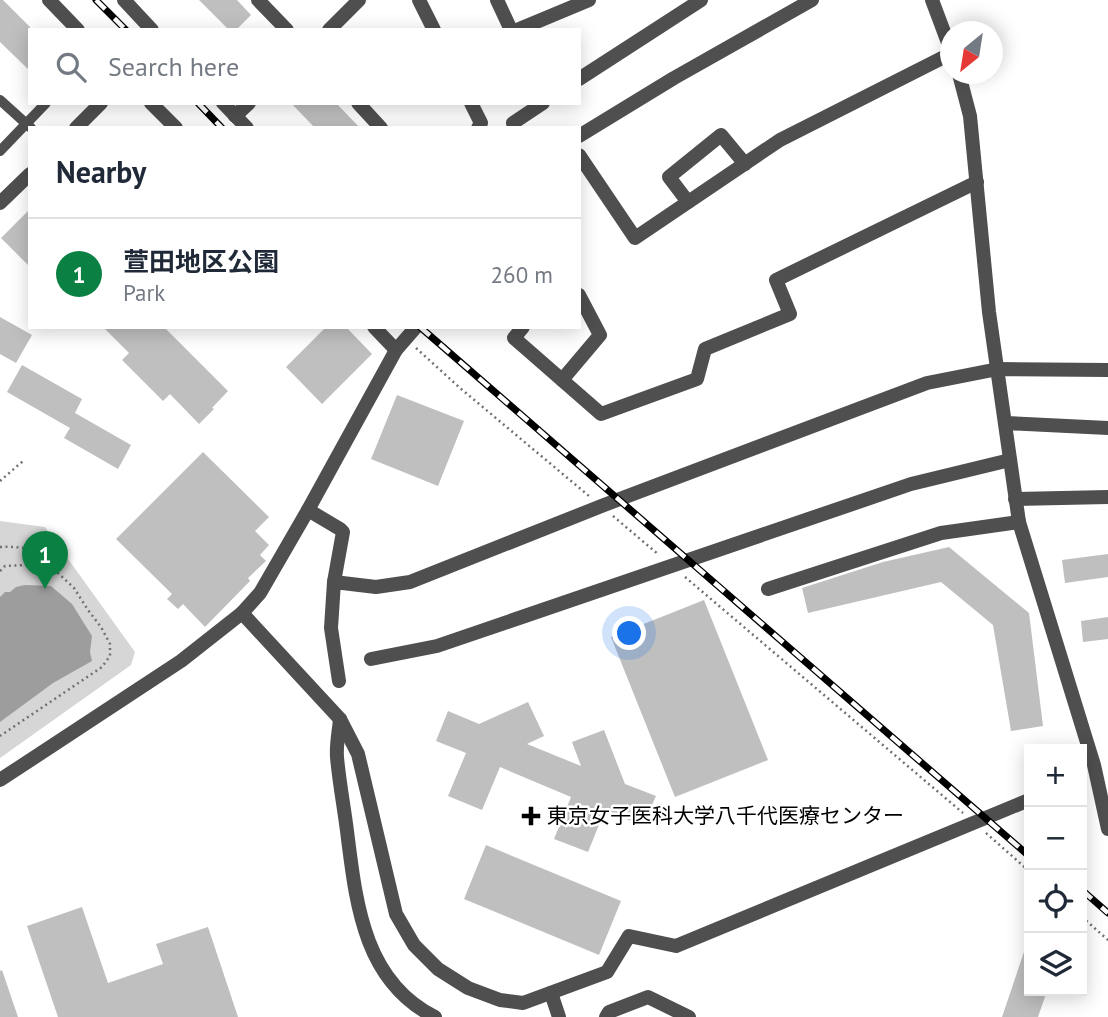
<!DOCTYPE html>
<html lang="en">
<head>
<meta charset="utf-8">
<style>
	body { margin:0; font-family:"PT Sans","Noto Sans JP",sans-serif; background:#f2f2f3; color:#1f2937 }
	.controls { position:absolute; right:21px; bottom:21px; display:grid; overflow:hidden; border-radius:0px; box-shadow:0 4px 18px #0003 }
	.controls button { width:63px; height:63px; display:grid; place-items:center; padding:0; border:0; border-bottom:2px solid #e0e1e3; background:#fff; color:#1f2937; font:35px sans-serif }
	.compass { position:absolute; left:940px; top:21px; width:63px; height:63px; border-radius:50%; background:#fff; box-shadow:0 4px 18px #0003; rotate:210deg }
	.you { position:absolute; left:630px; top:634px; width:24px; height:24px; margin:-18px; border:5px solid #fff; border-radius:50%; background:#1a73e8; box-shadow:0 0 0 10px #1a73e833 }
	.badge { display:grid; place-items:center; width:46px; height:46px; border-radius:50%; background:#0b8043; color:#fff; font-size:23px; font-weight:700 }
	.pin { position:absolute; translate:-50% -58px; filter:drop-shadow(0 2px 4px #0008) }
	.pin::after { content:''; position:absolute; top:37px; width:24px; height:21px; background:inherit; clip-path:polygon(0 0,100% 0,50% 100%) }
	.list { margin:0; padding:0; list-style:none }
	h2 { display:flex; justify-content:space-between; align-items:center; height:91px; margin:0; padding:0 28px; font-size:30px }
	h2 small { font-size:23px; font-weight:400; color:#747a83 }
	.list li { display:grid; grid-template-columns:46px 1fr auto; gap:21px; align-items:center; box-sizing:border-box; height:112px; padding:0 28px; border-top:2px solid #e0e1e3 }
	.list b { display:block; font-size:26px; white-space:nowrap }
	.list p { margin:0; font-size:23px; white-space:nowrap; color:#747a83 }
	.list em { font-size:23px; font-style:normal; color:#747a83 }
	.icon { flex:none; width:38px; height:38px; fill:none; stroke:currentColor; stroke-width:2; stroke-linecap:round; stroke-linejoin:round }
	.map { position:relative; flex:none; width:1108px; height:1017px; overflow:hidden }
	.search { position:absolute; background:#fff; box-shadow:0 4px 18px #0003; left:28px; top:28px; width:553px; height:77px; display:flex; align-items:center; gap:18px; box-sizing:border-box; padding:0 24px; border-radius:0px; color:#747a83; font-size:26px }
	.panel { position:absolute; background:#fff; box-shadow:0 4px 18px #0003; left:28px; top:126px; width:553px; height:203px; border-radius:0px }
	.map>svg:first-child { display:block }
	.green { fill:#d6d6d6 }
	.water { fill:#9d9d9d }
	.building { fill:#bfbfbf }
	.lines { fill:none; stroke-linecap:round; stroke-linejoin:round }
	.path { stroke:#717171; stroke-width:2.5; stroke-dasharray:2 3.5; stroke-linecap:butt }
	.service { stroke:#4f4f4f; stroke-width:10 }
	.minor { stroke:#4f4f4f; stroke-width:14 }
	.tertiary { stroke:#4f4f4f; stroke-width:14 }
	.rail-casing { stroke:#000; stroke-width:7 }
	.rail { stroke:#fff; stroke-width:4.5; stroke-dasharray:13; stroke-linecap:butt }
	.poi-dot { fill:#000; stroke:#fff; stroke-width:2.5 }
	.labels { text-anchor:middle; stroke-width:5; stroke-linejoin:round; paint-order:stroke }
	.poi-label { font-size:21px; fill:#000; stroke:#fff; text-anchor:start }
</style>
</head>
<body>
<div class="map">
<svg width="1108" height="1017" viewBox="0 0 1108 1017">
	<rect width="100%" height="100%" fill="#fff"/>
	<polygon class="green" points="0,521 45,527 135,652 131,665 0,758"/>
	<polygon class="water" points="25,585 51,586 72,604 92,636 90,652 92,661 53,683 0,722 0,597 5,592 10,592 16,587"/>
	<g class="building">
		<polygon points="0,0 3,0 30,27 30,71 0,42"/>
		<polygon points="199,0 237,0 251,15 236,30 229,30"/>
		<polygon points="291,103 336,103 360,128 315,128"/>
		<polygon points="30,209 30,267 1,238"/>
		<polygon points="0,317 32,335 16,363 0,354"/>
		<polygon points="103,327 164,327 228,391 212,408 214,409 199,424 170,394 163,401 122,360 129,353"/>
		<polygon points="326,327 346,327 372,354 322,404 286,367"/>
		<polygon points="22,365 82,399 75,413 131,445 118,469 64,438 70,428 7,392"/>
		<polygon points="397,395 464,421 438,486 371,459"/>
		<polygon points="203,452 269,517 255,531 269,545 260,555 266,561 248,578 250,581 205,627 183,604 178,609 167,599 172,594 116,539"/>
		<polygon points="949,547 1029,613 1043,726 1011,731 993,625 941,582 808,613 802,588 883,562"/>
		<polygon points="1108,554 1108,577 1065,583 1062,560"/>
		<polygon points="704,600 768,760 675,797 611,637"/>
		<polygon points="1108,617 1108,639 1083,642 1081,621"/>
		<polygon points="528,702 544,736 527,744 581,766 572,742 604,730 625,784 656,796 643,826 605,810 588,852 554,839 571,797 500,767 482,810 448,796 466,753 436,741 448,711 479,724"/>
		<polygon points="486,845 621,901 599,955 464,899"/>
		<polygon points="82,907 108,983 163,964 156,944 208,927 238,1017 58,1017 27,926"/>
		<polygon points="1027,943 1029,944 1029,991 1047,991 1038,1017 1002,1017"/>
		<polygon points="2,970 18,1017 0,1017 0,971"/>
	</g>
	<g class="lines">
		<g class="path">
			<polyline points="416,348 460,388 589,496"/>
			<polyline points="0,481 23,461"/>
			<polyline points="613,516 659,555"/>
			<path d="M0,547C23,546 48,549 58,573"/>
			<polyline points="0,571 5,566 25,565 37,566 58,573 74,588 88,610 101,627 110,644 110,656 102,667 0,736"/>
			<polyline points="685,577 963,813"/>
			<polyline points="986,833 1029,871"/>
			<polyline points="1082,917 1108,940"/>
		</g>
		<g class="service">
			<polyline points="0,100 31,128"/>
			<polyline points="0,151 46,103"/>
		</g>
		<g class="minor">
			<polyline points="49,0 78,30"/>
			<polyline points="124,0 152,30"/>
			<polyline points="258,0 287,30"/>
			<polyline points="419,0 434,30"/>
			<polyline points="497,0 511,30"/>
			<polyline points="329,30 359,0"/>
			<polyline points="517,30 589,0"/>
			<polyline points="579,79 701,0"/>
			<polyline points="151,103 176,128"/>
			<polyline points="223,103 247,128"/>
			<polyline points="358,103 381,128"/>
			<polyline points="471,103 481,123 478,128"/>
			<polyline points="235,116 249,103"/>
			<polyline points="514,128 513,123 543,103"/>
			<polyline points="579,155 635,238 780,140 950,54"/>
			<polyline points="688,202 669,177 721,135 745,164"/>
			<polyline points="374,327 396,350"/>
			<polyline points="523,327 514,338 601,414 697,379 705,349 790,314 776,280 977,182"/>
			<polyline points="562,380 600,335 579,295"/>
			<polyline points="1005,423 1108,428"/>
			<polyline points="1015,499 1108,497"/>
			<polyline points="308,510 340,529 343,532 334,582 331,628 339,681"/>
			<polyline points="334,582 376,587 410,582 604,505 927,383 998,369 1108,370"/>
			<polyline points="768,589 941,533 1019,522"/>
			<polyline points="371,659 437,646 911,484 1010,460"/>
			<path d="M340,719C339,731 336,744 337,757C339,781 344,807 347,831C356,902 363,981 435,1017"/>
			<polyline points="551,993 559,1017"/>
			<polyline points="606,1017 609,1012 648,997 689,1017"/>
		</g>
		<g class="tertiary">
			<polyline points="932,0 950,48"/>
			<polyline points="959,74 970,116 989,312 1019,522 1094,765 1108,829"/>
			<polyline points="76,128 101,103"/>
			<polyline points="579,136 674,78 812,0"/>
			<polyline points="0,203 30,174"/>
			<polyline points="242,613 340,719 358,754 396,914 414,945 438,969 468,988 500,1000 523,1003 607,972 629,936 676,946 1029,800"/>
			<polyline points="0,780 181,661 242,613 260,593 308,510 396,350 416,327"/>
		</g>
		<defs>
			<g id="rail">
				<polyline points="96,0 126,30"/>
				<polyline points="198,103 222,128"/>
				<polyline points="420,327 1029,856"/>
				<polyline points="1082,890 1108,913"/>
			</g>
		</defs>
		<use href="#rail" class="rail-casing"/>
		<use href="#rail" class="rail"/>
	</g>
	<path class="poi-dot" d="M527.5 805.5h7v7h7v7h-7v7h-7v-7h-7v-7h7z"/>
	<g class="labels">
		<g class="poi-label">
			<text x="547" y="823">東京女子医科大学八千代医療センター</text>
		</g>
	</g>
</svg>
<div class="controls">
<button>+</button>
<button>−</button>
<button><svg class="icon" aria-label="locate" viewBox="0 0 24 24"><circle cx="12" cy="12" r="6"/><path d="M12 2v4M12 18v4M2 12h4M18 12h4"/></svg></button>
<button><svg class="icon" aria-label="layers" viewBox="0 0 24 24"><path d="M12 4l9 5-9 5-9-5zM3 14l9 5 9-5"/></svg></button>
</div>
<svg class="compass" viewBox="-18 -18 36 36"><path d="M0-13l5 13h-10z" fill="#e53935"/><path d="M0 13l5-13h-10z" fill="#747a83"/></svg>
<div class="you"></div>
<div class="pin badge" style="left:45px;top:589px">1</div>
<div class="search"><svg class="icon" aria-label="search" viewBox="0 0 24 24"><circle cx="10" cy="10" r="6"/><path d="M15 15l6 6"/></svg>Search here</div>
<section class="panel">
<h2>Nearby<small></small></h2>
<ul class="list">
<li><span class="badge">1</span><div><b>萱田地区公園</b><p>Park</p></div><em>260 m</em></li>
</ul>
</section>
</div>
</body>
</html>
